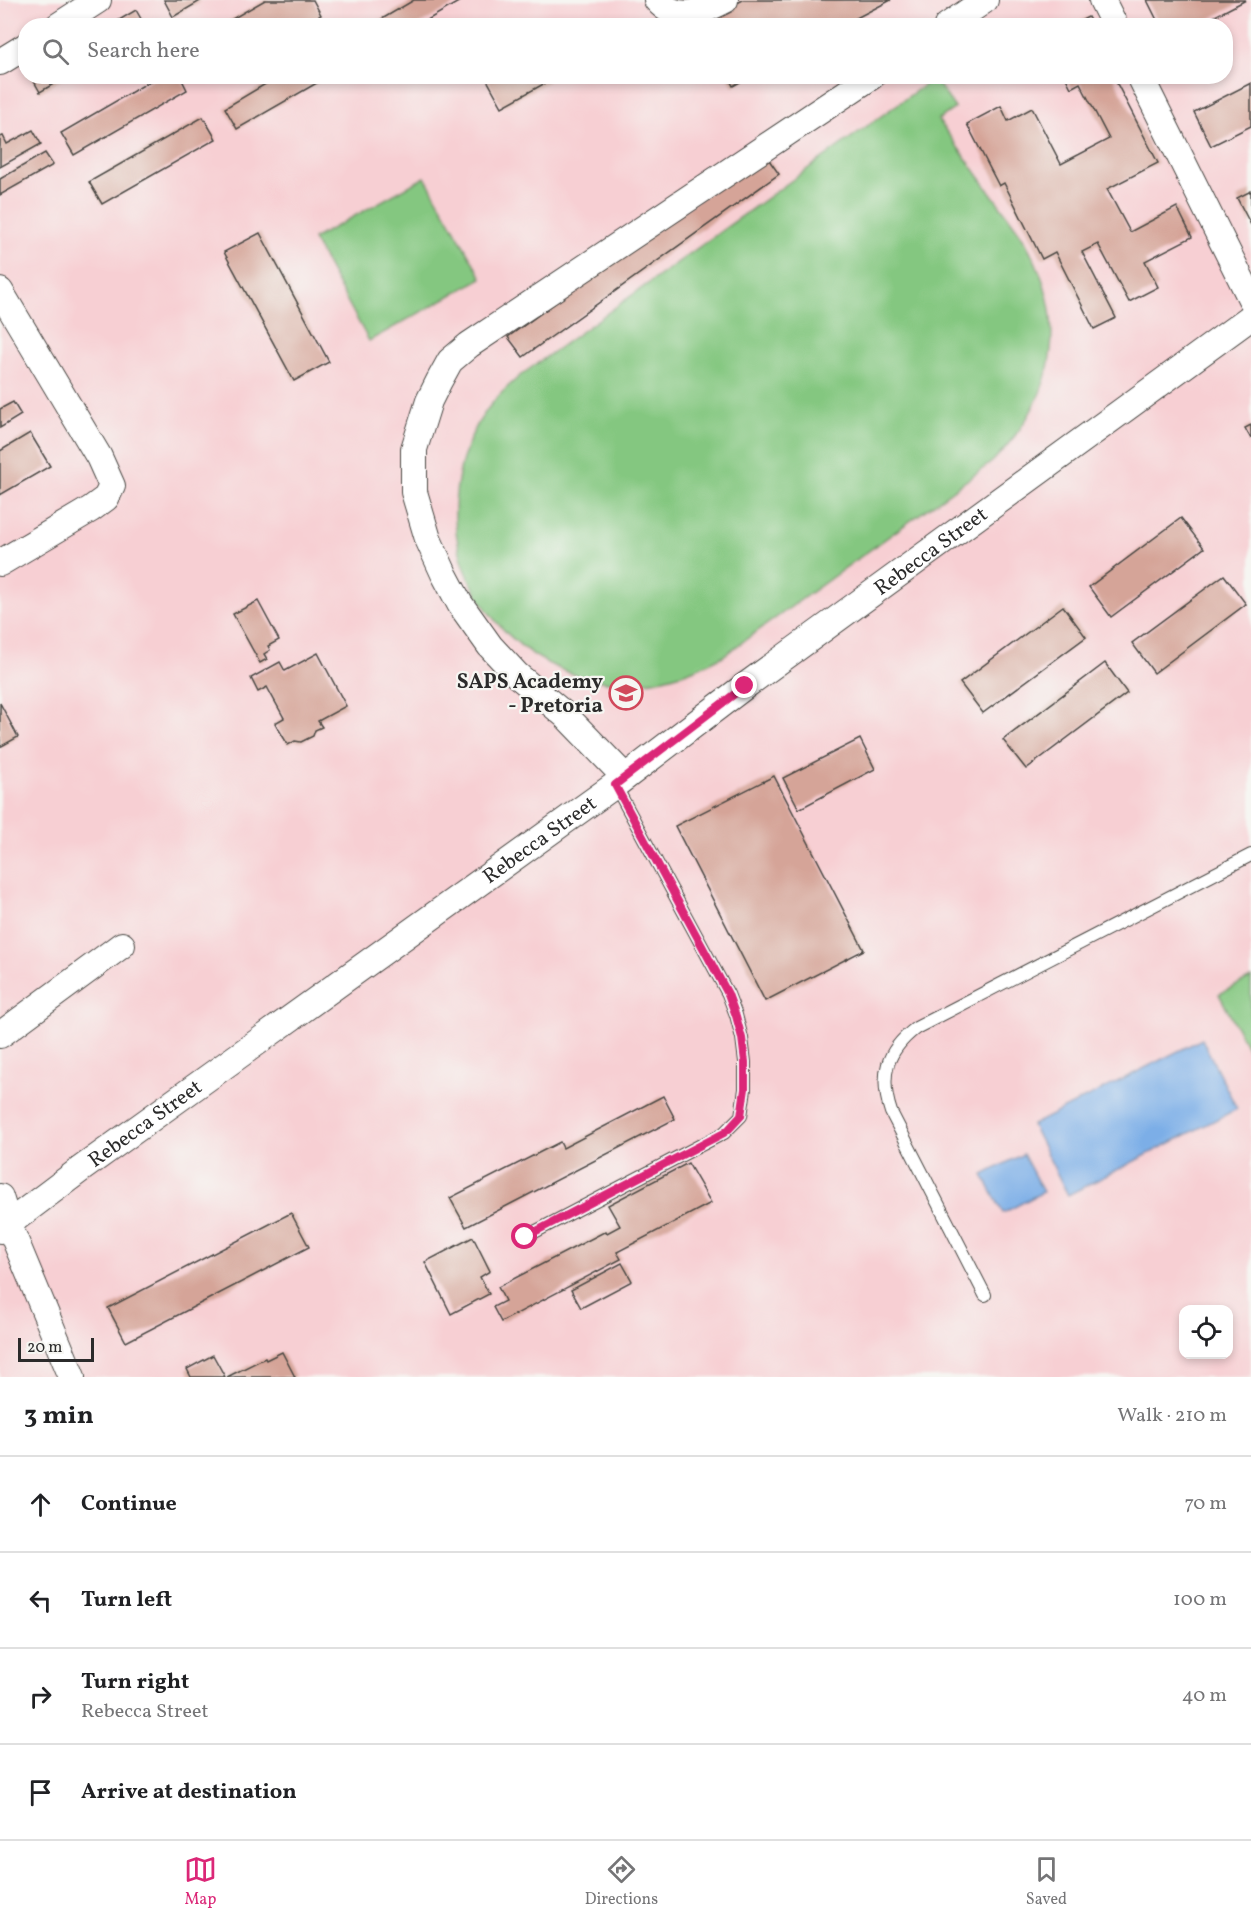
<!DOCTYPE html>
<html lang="en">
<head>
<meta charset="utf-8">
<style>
	body { margin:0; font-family:Vollkorn,serif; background:#f6f6f6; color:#202124 }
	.controls { position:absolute; right:18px; bottom:18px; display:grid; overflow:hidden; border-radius:12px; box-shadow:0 3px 9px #0003 }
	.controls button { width:54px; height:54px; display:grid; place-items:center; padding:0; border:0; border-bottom:2px solid #e0e0e0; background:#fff; color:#202124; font:30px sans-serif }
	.scale { position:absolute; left:18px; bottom:15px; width:76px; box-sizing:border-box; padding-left:6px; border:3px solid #2b2b2b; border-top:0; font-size:16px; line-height:21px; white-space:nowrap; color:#2b2b2b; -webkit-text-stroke:4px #f6f6f2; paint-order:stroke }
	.stop { position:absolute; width:18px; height:18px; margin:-14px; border:4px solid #db2777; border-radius:50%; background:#fff }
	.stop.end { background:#db2777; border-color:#fff; box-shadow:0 2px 6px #0008 }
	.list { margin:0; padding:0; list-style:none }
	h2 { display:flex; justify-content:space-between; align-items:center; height:78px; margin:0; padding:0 24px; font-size:26px }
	h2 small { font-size:20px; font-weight:400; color:#757577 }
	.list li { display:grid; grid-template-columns:39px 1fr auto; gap:18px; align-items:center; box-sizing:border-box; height:96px; padding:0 24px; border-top:2px solid #e0e0e0 }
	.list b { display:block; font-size:22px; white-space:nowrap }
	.list p { margin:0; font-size:20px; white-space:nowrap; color:#757577 }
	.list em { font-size:20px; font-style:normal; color:#757577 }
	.icon { flex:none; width:33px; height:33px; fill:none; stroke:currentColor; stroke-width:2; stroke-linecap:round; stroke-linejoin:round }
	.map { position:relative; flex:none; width:1251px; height:1377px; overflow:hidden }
	.search { position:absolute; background:#fff; box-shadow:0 3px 9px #0003; left:18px; right:18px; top:18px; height:66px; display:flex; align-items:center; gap:15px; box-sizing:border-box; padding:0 21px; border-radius:24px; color:#757577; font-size:22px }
	.sheet { height:462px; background:#fff }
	nav { display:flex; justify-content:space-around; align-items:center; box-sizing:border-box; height:84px; border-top:2px solid #e0e0e0; background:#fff; font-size:16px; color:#757577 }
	nav a { display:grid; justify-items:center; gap:3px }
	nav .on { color:#db2777 }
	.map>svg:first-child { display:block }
	.built { fill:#f7cfd3; fill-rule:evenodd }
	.green { fill:#84c780; stroke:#587956; stroke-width:1.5 }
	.water { fill:#7baee7; stroke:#536c89; stroke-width:1.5 }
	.building { fill:#d5a498 }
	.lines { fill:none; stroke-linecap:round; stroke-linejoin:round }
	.lane-casing { stroke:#484642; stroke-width:14 }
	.street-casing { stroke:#484642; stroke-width:28 }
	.lane { stroke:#fff; stroke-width:12 }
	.street { stroke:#fff; stroke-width:26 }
	.route { stroke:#db2777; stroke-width:8 }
	.labels { text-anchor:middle; stroke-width:4.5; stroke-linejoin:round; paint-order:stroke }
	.street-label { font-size:21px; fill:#2b2b2b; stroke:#f6f6f2 }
	.poi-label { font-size:21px; font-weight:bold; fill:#2b2b2b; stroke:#f6f6f2; text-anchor:end }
</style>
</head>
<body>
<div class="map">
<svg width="1251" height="1377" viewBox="0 0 1251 1377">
	<rect width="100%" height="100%" fill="#f6f6f2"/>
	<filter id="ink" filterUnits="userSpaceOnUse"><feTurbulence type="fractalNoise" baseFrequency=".0167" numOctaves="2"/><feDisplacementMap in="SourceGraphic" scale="12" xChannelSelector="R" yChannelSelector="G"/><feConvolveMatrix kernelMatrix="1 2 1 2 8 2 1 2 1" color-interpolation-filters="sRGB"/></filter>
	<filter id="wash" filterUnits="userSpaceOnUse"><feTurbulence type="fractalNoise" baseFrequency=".008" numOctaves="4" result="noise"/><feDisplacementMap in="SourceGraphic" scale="24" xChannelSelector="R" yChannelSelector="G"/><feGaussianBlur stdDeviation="1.35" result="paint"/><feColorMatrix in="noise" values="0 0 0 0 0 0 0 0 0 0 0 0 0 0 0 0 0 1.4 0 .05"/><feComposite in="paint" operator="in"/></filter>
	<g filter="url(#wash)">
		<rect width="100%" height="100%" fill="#efe1c3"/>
		<path class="built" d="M0,0H1251V1377H0ZM26,26H1226V76H26ZM1184,1310H1228V1354H1184Z"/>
		<g class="green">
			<path d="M934,78L955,108L938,120L1020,233C1071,315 1060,394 992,462L723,656C693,672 662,683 628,683C537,684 459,609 455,519C454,481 464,442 486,411C496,397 508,386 521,375Z"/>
			<polygon points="425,177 482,278 369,341 313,239"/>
			<polygon points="1251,978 1251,1055 1219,994"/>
		</g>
		<g class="water">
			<polygon points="1202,1039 1237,1109 1068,1195 1032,1125"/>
			<polygon points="1023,1154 1043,1192 1003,1213 983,1175"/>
		</g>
		<g id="blocks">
			<g class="building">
				<polygon points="164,0 202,0 173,17"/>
				<polygon points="265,0 313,0 321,15 302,26 220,26"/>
				<polygon points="414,0 462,0 417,26 370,26"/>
				<polygon points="743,0 891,0 841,26 702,26 700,22"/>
				<polygon points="1147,0 1246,0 1196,26 1160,26"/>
				<polygon points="136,10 145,26 109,26"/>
				<polygon points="1088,17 1093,26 1071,26"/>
				<polygon points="31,76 67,76 40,92"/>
				<polygon points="159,76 180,76 187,90 74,155 61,133"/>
				<polygon points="279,76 329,76 237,129 225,108"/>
				<polygon points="490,76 546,76 549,81 502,107 486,78"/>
				<polygon points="728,76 751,76 733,86"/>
				<polygon points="1065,76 1113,76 1158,163 1107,189 1130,232 1177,207 1192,237 1145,261 1158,287 1129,302 1098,244 1082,252 1116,318 1094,329 1055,252 1042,259 1004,183 999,186 967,124 1001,106 1008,121 1032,108 1061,164 1109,139 1080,83 1071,88"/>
				<polygon points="1251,83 1251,126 1211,146 1194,112"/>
				<polygon points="203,117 216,139 102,204 89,182"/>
				<polygon points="33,130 41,144 0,167 0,137 3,136 7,144"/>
				<polygon points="45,153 53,165 0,195 0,179"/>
				<polygon points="764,153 779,174 523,357 508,337"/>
				<polygon points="1251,191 1251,225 1237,198"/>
				<polygon points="260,233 329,362 294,381 224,252"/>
				<polygon points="13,402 21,415 0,428 0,409"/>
				<polygon points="1251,425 1251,439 1245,428"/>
				<polygon points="30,433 50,466 0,495 0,451"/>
				<polygon points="1181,518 1204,548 1111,617 1089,587"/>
				<polygon points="1224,575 1246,604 1154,673 1132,643"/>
				<polygon points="258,601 279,640 268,646 270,650 264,654 267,659 260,663 233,614"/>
				<polygon points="1063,606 1086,637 983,713 960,683"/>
				<polygon points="318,653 346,706 318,721 322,727 315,730 313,736 301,742 295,741 288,745 275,723 284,718 267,687 258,692 251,678 280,662 285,671"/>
				<polygon points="1105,663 1127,693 1026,769 1003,740"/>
				<polygon points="0,703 18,737 0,747"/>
				<polygon points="860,739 875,769 799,809 783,778"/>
				<polygon points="774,776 864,950 765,1001 675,826"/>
				<polygon points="663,1096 675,1119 466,1227 450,1198 560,1142 563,1148"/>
				<polygon points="688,1163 711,1203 617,1252 621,1259 501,1322 493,1307 505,1301 498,1287 606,1231 607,1233 620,1226 608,1205"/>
				<polygon points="291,1213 309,1247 126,1342 108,1308"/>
				<polygon points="473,1237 490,1271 480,1277 489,1294 451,1314 425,1262"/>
				<polygon points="622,1263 632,1281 581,1308 571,1290"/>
				<polygon points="282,1352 295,1377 227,1377 265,1358 266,1360"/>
				<polygon points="213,1355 225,1377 191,1377 187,1369"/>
			</g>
		</g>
	</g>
	<g filter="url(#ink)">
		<use href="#blocks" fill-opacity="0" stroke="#484642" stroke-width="1.5"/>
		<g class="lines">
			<defs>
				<g id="lane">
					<polyline points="525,1237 724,1133 741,1116 745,1089 745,1062 742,1038 736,1015 728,994 615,785"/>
					<path d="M985,1295L891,1112C879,1076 886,1051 916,1028L1251,855"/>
				</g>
				<g id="street">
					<path d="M657,0C678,24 702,12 725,0"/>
					<polyline points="1102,0 1115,26"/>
					<polyline points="58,26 98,0"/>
					<polyline points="947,26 985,0"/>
					<polyline points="0,62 26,46"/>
					<polyline points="1140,76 1251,299"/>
					<polyline points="0,291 99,457 112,486 106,498 91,509 0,563"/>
					<polyline points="625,777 565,715 517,675 490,646 460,604 444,574 428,539 414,492 414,449 429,401 439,381 450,361 469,345 872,76"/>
					<polyline points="0,1035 122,945"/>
					<polyline points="0,1197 8,1223 72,1377"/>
					<path id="s1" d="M0,1230L81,1169L615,785L745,686L1251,317"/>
				</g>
			</defs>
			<use href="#lane" class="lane-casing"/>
			<use href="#street" class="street-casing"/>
			<use href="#lane" class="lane"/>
			<use href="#street" class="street"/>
		</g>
	</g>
	<g class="lines" filter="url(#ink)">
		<polyline class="route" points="525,1237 724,1133 729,1129 741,1116 745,1089 745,1062 742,1038 736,1016 728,994 615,785 745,686"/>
	</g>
	<defs>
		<symbol id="university-ring" viewBox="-11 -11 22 22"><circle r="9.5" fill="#f6f6f2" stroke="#d1495b" stroke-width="1.5"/><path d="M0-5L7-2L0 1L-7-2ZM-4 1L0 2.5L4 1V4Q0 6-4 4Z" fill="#d1495b"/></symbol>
	</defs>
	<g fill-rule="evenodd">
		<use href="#university-ring" x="607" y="674" width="38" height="38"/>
	</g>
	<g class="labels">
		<g class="street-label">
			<text dy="7" stroke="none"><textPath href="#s1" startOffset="1152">Rebecca Street</textPath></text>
			<text dy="7" stroke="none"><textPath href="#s1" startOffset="666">Rebecca Street</textPath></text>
			<text dy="7" stroke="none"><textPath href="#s1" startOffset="180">Rebecca Street</textPath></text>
		</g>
		<g class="poi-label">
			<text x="603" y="688">SAPS Academy<tspan x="603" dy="24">- Pretoria</tspan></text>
		</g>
	</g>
</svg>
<div class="controls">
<button><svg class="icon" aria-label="locate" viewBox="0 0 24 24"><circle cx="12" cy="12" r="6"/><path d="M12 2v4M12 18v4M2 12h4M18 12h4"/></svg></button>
</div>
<div class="scale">20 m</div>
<div class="stop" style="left:525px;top:1237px"></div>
<div class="stop end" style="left:745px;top:686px"></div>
<div class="search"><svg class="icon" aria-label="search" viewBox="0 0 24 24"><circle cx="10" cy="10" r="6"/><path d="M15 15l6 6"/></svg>Search here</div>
</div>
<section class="sheet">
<h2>3 min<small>Walk · 210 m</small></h2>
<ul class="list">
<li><svg class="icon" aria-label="ahead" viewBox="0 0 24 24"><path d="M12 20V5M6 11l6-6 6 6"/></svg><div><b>Continue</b></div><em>70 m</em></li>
<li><svg class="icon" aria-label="left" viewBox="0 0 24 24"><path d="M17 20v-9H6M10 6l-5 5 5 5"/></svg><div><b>Turn left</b></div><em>100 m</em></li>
<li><svg class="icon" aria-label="right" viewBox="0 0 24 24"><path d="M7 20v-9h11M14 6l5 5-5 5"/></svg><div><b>Turn right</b><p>Rebecca Street</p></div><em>40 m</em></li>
<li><svg class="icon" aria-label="arrive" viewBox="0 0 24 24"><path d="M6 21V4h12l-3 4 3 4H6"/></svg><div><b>Arrive at destination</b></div></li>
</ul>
</section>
<nav>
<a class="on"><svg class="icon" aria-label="map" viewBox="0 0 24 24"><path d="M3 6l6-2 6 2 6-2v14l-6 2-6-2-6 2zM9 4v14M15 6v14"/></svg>Map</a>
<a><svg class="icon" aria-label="directions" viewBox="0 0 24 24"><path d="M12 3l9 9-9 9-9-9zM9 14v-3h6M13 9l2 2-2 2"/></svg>Directions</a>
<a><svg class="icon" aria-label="saved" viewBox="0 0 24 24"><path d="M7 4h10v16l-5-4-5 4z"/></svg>Saved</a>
</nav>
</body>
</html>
